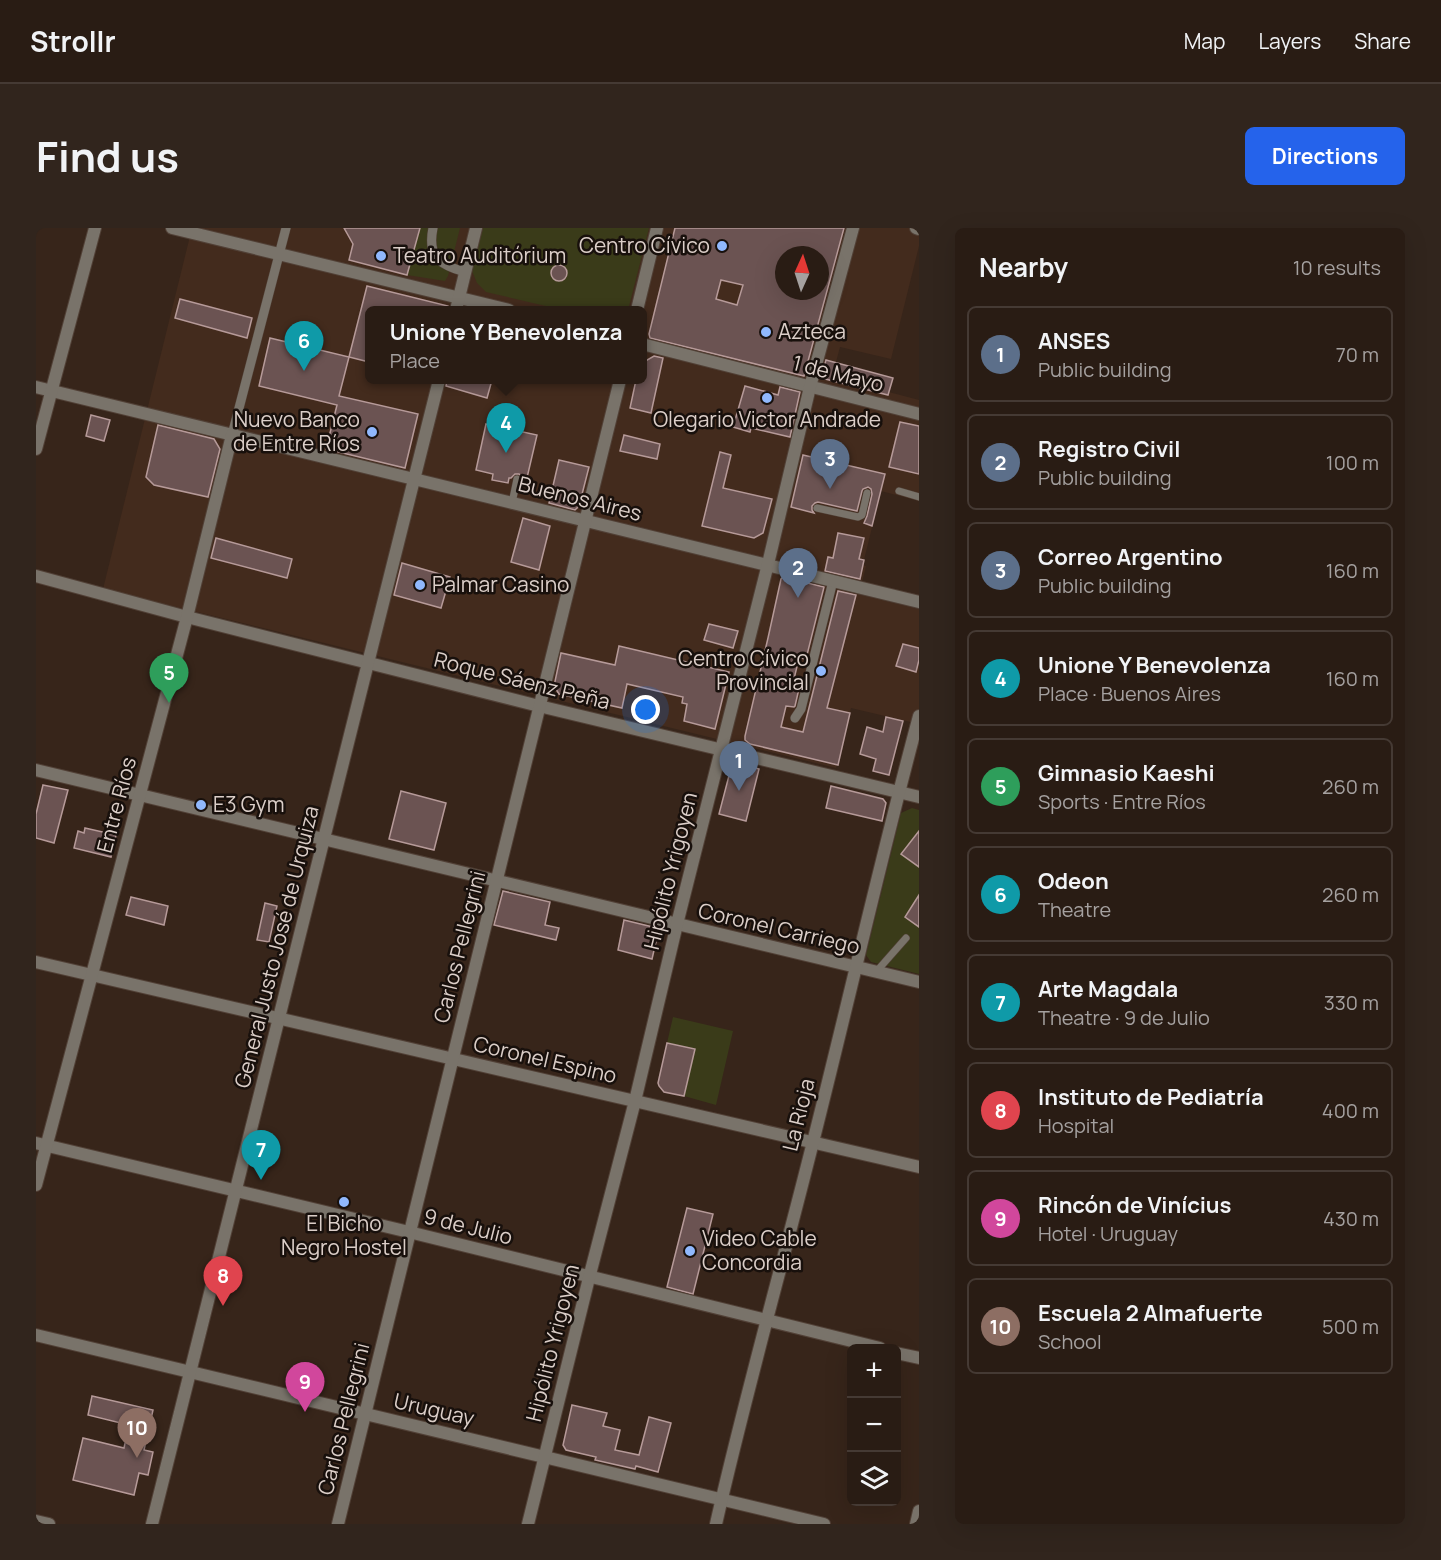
<!DOCTYPE html>
<html lang="en">
<head>
<meta charset="utf-8">
<style>
	body { margin:0; font-family:Manrope,sans-serif; background:#31251d; color:#f1f3f6 }
	.controls { position:absolute; right:18px; bottom:18px; display:grid; overflow:hidden; border-radius:9px; box-shadow:0 6px 24px #0002 }
	.controls button { width:54px; height:54px; display:grid; place-items:center; padding:0; border:0; border-bottom:2px solid #453a34; background:#291c14; color:#f1f3f6; font:30px sans-serif }
	.compass { position:absolute; left:739px; top:18px; width:54px; height:54px; border-radius:50%; background:#291c14; box-shadow:0 6px 24px #0002; rotate:3deg }
	.you { position:absolute; left:610px; top:482px; width:21px; height:21px; margin:-15px; border:4px solid #fff; border-radius:50%; background:#1a73e8; box-shadow:0 0 0 9px #1a73e833 }
	.badge { display:grid; place-items:center; width:39px; height:39px; border-radius:50%; background:#2563eb; color:#fff; font-size:20px; font-weight:700 }
	.pin { position:absolute; translate:-50% -50px; filter:drop-shadow(0 2px 3px #0008) }
	.pin::after { content:''; position:absolute; top:32px; width:21px; height:18px; background:inherit; clip-path:polygon(0 0,100% 0,50% 100%) }
	.popup { position:absolute; left:329px; top:78px; width:282px; height:78px; box-sizing:border-box; display:grid; place-content:center; border-radius:9px; background:#291c14; filter:drop-shadow(0 2px 4px #0005); font-size:20px; white-space:nowrap; color:#a5a1a0 }
	.popup b { font-size:22px; color:#f1f3f6 }
	.popup::after { content:''; position:absolute; left:50%; top:100%; margin-left:-12px; border:12px solid transparent; border-top-color:#291c14 }
	.list { margin:0; padding:0; list-style:none }
	h2 { display:flex; justify-content:space-between; align-items:center; height:78px; margin:0; padding:0 24px; font-size:26px }
	h2 small { font-size:20px; font-weight:400; color:#a5a1a0 }
	.list li { display:grid; grid-template-columns:39px 1fr auto; gap:18px; align-items:center; box-sizing:border-box; height:96px; margin:0 12px 12px; padding:0 12px; border:2px solid #453a34; border-radius:9px }
	.list b { display:block; font-size:22px; white-space:nowrap }
	.list p { margin:0; font-size:20px; white-space:nowrap; color:#a5a1a0 }
	.list em { font-size:20px; font-style:normal; color:#a5a1a0 }
	.icon { flex:none; width:33px; height:33px; fill:none; stroke:currentColor; stroke-width:2; stroke-linecap:round; stroke-linejoin:round }
	.map { position:relative; flex:none; width:883px; height:1296px; overflow:hidden; border-radius:9px }
	header { display:flex; align-items:center; gap:36px; box-sizing:border-box; height:84px; padding:0 30px; background:#291c14; border-bottom:2px solid #453a34 }
	header strong { font-size:28px }
	nav { display:flex; gap:33px; margin-inline-start:auto; font-size:21px }
	.intro { display:flex; align-items:center; justify-content:space-between; box-sizing:border-box; height:144px; padding:0 36px }
	h1 { margin:0; font-size:42px }
	.button { padding:15px 27px; border-radius:9px; background:#2563eb; color:#fff; font-size:21px; font-weight:700 }
	main { display:flex; gap:36px; padding:0 36px }
	aside { flex:1; background:#291c14; border-radius:9px; box-shadow:0 6px 24px #0002 }
	.map>svg:first-child { display:block }
	.built { fill:#432b1d; fill-rule:evenodd }
	.green { fill:#3a3b19 }
	.building { fill:#6b5352; stroke:#b69a99; stroke-width:1.5; fill-rule:evenodd }
	.lines { fill:none; stroke-linecap:round; stroke-linejoin:round }
	.service-casing { stroke:#514036; stroke-width:8 }
	.pedestrian-casing { stroke:#514036; stroke-width:10 }
	.minor-casing { stroke:#514036; stroke-width:14 }
	.tertiary-casing { stroke:#514036; stroke-width:14 }
	.service { stroke:#79736a; stroke-width:7 }
	.pedestrian { stroke:#79736a; stroke-width:9 }
	.minor { stroke:#79736a; stroke-width:12 }
	.tertiary { stroke:#79736a; stroke-width:12 }
	.poi-dot { fill:#90b8fd; stroke:#18100c; stroke-width:2 }
	.labels { text-anchor:middle; stroke-width:5; stroke-linejoin:round; paint-order:stroke }
	.poi-label { font-size:21px; fill:#dbcec8; stroke:#18100c; text-anchor:start }
	.street-label { font-size:21px; fill:#dbcec8; stroke:#18100c }
</style>
</head>
<body>
<header>
<strong>Strollr</strong>
<nav><a>Map</a><a>Layers</a><a>Share</a></nav>
</header>
<div class="intro"><h1>Find us</h1><a class="button">Directions</a></div>
<main>
<div class="map">
<svg width="883" height="1296" viewBox="0 0 883 1296">
	<rect width="100%" height="100%" fill="#37251a"/>
	<path class="built" d="M156,0H883V18L855,131L804,119L796,149L883,172V273L845,263L828,332L823,331L827,310L802,305L797,330L830,338L826,355L825,367L883,381V496L815,480L800,540L67,361ZM748,27H784V63H748ZM334,82H606V152H334Z"/>
	<g class="green">
		<polygon points="384,0 424,0 412,48 409,53 371,47"/>
		<polygon points="447,0 613,0 592,82 527,82 450,64 441,55 436,43"/>
		<polygon points="876,580 883,582 883,605 866,626 883,639 883,667 869,689 883,699 883,746 835,734 830,727 865,585"/>
		<polygon points="637,789 697,803 680,877 648,868 659,821 631,815"/>
	</g>
	<g class="building">
		<polygon points="308,0 384,0 371,47 313,32 317,16"/>
		<path d="M639,0H808L768,148L614,110L613,106ZM748,27H784V63H748ZM685,52L707,57L701,77L680,71Z"/>
		<circle cx="523" cy="45" r="8"/>
		<polygon points="331,58 412,78 412,82 333,82 333,134 313,129"/>
		<polygon points="144,71 216,90 211,110 139,90"/>
		<polygon points="234,110 313,129 303,168 382,186 369,240 290,221 301,177 223,158"/>
		<polygon points="618,128 627,130 615,185 594,180 600,152 606,152 606,135"/>
		<polygon points="790,132 857,150 852,167 785,150"/>
		<polygon points="411,152 456,152 451,170 410,158"/>
		<polygon points="709,158 742,167 744,159 764,164 754,209 715,200 714,204 697,199"/>
		<polygon points="55,187 74,192 68,213 50,208"/>
		<polygon points="864,194 883,198 883,246 853,239"/>
		<polygon points="450,196 501,207 490,254 486,253 486,249 483,246 479,246 475,250 473,250 472,255 456,252 457,246 440,242"/>
		<polygon points="122,197 178,211 184,221 172,269 118,257 110,249"/>
		<polygon points="588,207 624,216 621,231 584,223"/>
		<polygon points="684,224 695,227 687,260 736,271 727,305 718,310 666,298"/>
		<polygon points="767,227 849,246 836,298 828,295 831,288 836,266 835,261 832,259 827,261 826,263 821,283 782,274 779,275 776,278 776,282 778,285 755,279"/>
		<polygon points="523,232 553,239 543,278 539,282 513,275"/>
		<polygon points="487,290 514,298 503,342 475,334"/>
		<polygon points="802,305 828,310 823,331 828,332 824,351 789,343 792,329 797,330"/>
		<polygon points="180,310 256,331 251,350 175,330"/>
		<polygon points="366,335 414,349 405,380 358,367"/>
		<polygon points="747,349 788,359 770,431 763,430 758,451 765,452 759,478 758,479 750,478 745,499 767,504 802,363 820,367 791,480 814,485 802,537 714,516 709,512 709,508 732,410 745,351"/>
		<polygon points="673,396 702,403 697,420 668,412"/>
		<polygon points="867,416 883,420 883,432 880,444 860,438"/>
		<polygon points="583,418 693,444 679,501 648,493 651,476 646,475 647,469 591,456 586,480 523,466 518,458 525,425 579,437"/>
		<polygon points="850,489 867,493 853,547 837,543 840,531 824,526 831,499 847,504"/>
		<polygon points="702,535 723,541 710,593 683,586 695,540"/>
		<polygon points="7,557 32,562 18,615 0,610 0,586"/>
		<polygon points="795,558 847,571 850,575 846,593 790,580"/>
		<polygon points="365,563 410,575 398,622 353,611"/>
		<polygon points="49,600 80,607 75,629 38,620 42,603 48,605"/>
		<polygon points="883,603 883,639 865,626"/>
		<polygon points="467,663 514,674 509,697 523,700 520,712 458,697"/>
		<polygon points="883,667 883,699 869,689"/>
		<polygon points="95,669 132,678 128,697 90,687"/>
		<polygon points="229,675 241,678 233,714 221,712"/>
		<polygon points="588,692 621,700 623,701 616,731 582,722"/>
		<polygon points="631,815 659,821 648,868 628,864 623,858 622,855"/>
		<polygon points="651,980 677,986 657,1066 631,1059"/>
		<polygon points="56,1168 117,1182 108,1222 117,1224 112,1247 103,1245 98,1267 37,1252 47,1210 88,1220 93,1197 52,1187"/>
		<polygon points="536,1177 571,1185 567,1198 584,1202 579,1222 603,1227 613,1189 635,1195 622,1244 600,1238 599,1241 559,1232 560,1229 530,1222 527,1217"/>
	</g>
	<g class="lines">
		<defs>
			<g id="service">
				<polyline points="863,263 883,269"/>
				<polyline points="476,275 481,251"/>
				<polyline points="781,280 822,289 826,287 831,265"/>
				<polyline points="840,744 870,710"/>
			</g>
			<g id="pedestrian">
				<path d="M397,0C391,29 404,37 429,44"/>
				<polyline points="196,207 250,0"/>
				<polyline points="759,490 765,481 797,353"/>
			</g>
			<g id="minor">
				<polyline points="136,0 473,82"/>
				<polyline points="880,0 883,1"/>
				<polyline points="601,82 621,0"/>
				<polyline points="606,116 883,186"/>
				<polyline points="0,159 883,374"/>
				<polyline points="0,221 59,0"/>
				<polyline points="0,348 151,389 503,478 883,569"/>
				<polyline points="0,542 883,754"/>
				<polyline points="0,734 883,939"/>
				<polyline points="0,915 373,1004 844,1120"/>
				<polyline points="0,957 151,389 196,207"/>
				<polyline points="0,1107 788,1296"/>
				<polyline points="860,1125 883,1130"/>
				<polyline points="0,1293 13,1296"/>
				<polyline points="302,1296 584,152"/>
				<polyline points="492,1296 553,1050 599,873 641,696 732,336 774,159 817,0"/>
				<path d="M680,1296C709,1168 745,1042 777,914C813,772 845,629 883,488"/>
				<polyline points="880,1296 883,1283"/>
			</g>
			<g id="tertiary">
				<polyline points="420,82 440,0"/>
				<polyline points="116,1296 403,152"/>
			</g>
		</defs>
		<use href="#service" class="service-casing"/>
		<use href="#pedestrian" class="pedestrian-casing"/>
		<use href="#minor" class="minor-casing"/>
		<use href="#tertiary" class="tertiary-casing"/>
		<use href="#service" class="service"/>
		<use href="#pedestrian" class="pedestrian"/>
		<use href="#minor" class="minor"/>
		<use href="#tertiary" class="tertiary"/>
	</g>
	<g class="poi-dot">
		<circle cx="686" cy="18" r="6"/>
		<circle cx="345" cy="28" r="6"/>
		<circle cx="730" cy="104" r="6"/>
		<circle cx="731" cy="170" r="6"/>
		<circle cx="336" cy="204" r="6"/>
		<circle cx="384" cy="357" r="6"/>
		<circle cx="785" cy="443" r="6"/>
		<circle cx="165" cy="577" r="6"/>
		<circle cx="308" cy="974" r="6"/>
		<circle cx="654" cy="1023" r="6"/>
	</g>
	<g class="labels">
		<g class="poi-label">
			<text x="674" y="25" text-anchor="end">Centro Cívico</text>
			<text x="357" y="35">Teatro Auditórium</text>
			<text x="742" y="111">Azteca</text>
			<text x="324" y="199" text-anchor="end">Nuevo Banco<tspan x="324" dy="24">de Entre Ríos</tspan></text>
			<text x="731" y="199" text-anchor="middle">Olegario Victor Andrade</text>
			<text x="396" y="364">Palmar Casino</text>
			<text x="773" y="438" text-anchor="end">Centro Cívico<tspan x="773" dy="24">Provincial</tspan></text>
			<text x="177" y="584">E3 Gym</text>
			<text x="308" y="1003" text-anchor="middle">El Bicho<tspan x="308" dy="24">Negro Hostel</tspan></text>
			<text x="666" y="1018">Video Cable<tspan x="666" dy="24">Concordia</tspan></text>
		</g>
		<g class="street-label">
			<text transform="translate(802 146) rotate(14)" y="7">1 de Mayo</text>
			<text transform="translate(544 271) rotate(14)" y="7">Buenos Aires</text>
			<text transform="translate(486 453) rotate(14)" y="7">Roque Sáenz Peña</text>
			<text transform="translate(81 577) rotate(-75)" y="7">Entre Ríos</text>
			<text transform="translate(635 643) rotate(-76)" y="7">Hipólito Yrigoyen</text>
			<text transform="translate(743 701) rotate(13)" y="7">Coronel Carriego</text>
			<text transform="translate(241 719) rotate(-76)" y="7">General Justo José de Urquiza</text>
			<text transform="translate(424 719) rotate(-76)" y="7">Carlos Pellegrini</text>
			<text transform="translate(509 832) rotate(13)" y="7">Coronel Espino</text>
			<text transform="translate(763 887) rotate(-76)" y="7">La Rioja</text>
			<text transform="translate(432 999) rotate(14)" y="7">9 de Julio</text>
			<text transform="translate(517 1115) rotate(-76)" y="7">Hipólito Yrigoyen</text>
			<text transform="translate(398 1182) rotate(13)" y="7">Uruguay</text>
			<text transform="translate(308 1191) rotate(-76)" y="7">Carlos Pellegrini</text>
		</g>
	</g>
</svg>
<div class="controls">
<button>+</button>
<button>−</button>
<button><svg class="icon" aria-label="layers" viewBox="0 0 24 24"><path d="M12 4l9 5-9 5-9-5zM3 14l9 5 9-5"/></svg></button>
</div>
<svg class="compass" viewBox="-18 -18 36 36"><path d="M0-13l5 13h-10z" fill="#e53935"/><path d="M0 13l5-13h-10z" fill="#a5a1a0"/></svg>
<div class="you"></div>
<div class="pin badge" style="left:703px;top:563px;background:#5c6f8a">1</div>
<div class="pin badge" style="left:762px;top:370px;background:#5c6f8a">2</div>
<div class="pin badge" style="left:794px;top:261px;background:#5c6f8a">3</div>
<div class="pin badge" style="left:470px;top:225px;background:#0f9aa8">4</div>
<div class="popup"><b>Unione Y Benevolenza</b>Place</div>
<div class="pin badge" style="left:133px;top:475px;background:#2e9e5b">5</div>
<div class="pin badge" style="left:268px;top:143px;background:#0f9aa8">6</div>
<div class="pin badge" style="left:225px;top:952px;background:#0f9aa8">7</div>
<div class="pin badge" style="left:187px;top:1078px;background:#e0444e">8</div>
<div class="pin badge" style="left:269px;top:1184px;background:#d1479c">9</div>
<div class="pin badge" style="left:101px;top:1230px;background:#8d6e63">10</div>
</div>
<aside>
<h2>Nearby<small>10 results</small></h2>
<ul class="list">
<li><span class="badge" style="background:#5c6f8a">1</span><div><b>ANSES</b><p>Public building</p></div><em>70 m</em></li>
<li><span class="badge" style="background:#5c6f8a">2</span><div><b>Registro Civil</b><p>Public building</p></div><em>100 m</em></li>
<li><span class="badge" style="background:#5c6f8a">3</span><div><b>Correo Argentino</b><p>Public building</p></div><em>160 m</em></li>
<li><span class="badge" style="background:#0f9aa8">4</span><div><b>Unione Y Benevolenza</b><p>Place · Buenos Aires</p></div><em>160 m</em></li>
<li><span class="badge" style="background:#2e9e5b">5</span><div><b>Gimnasio Kaeshi</b><p>Sports · Entre Ríos</p></div><em>260 m</em></li>
<li><span class="badge" style="background:#0f9aa8">6</span><div><b>Odeon</b><p>Theatre</p></div><em>260 m</em></li>
<li><span class="badge" style="background:#0f9aa8">7</span><div><b>Arte Magdala</b><p>Theatre · 9 de Julio</p></div><em>330 m</em></li>
<li><span class="badge" style="background:#e0444e">8</span><div><b>Instituto de Pediatría</b><p>Hospital</p></div><em>400 m</em></li>
<li><span class="badge" style="background:#d1479c">9</span><div><b>Rincón de Vinícius</b><p>Hotel · Uruguay</p></div><em>430 m</em></li>
<li><span class="badge" style="background:#8d6e63">10</span><div><b>Escuela 2 Almafuerte</b><p>School</p></div><em>500 m</em></li>
</ul>
</aside>
</main>
</body>
</html>
